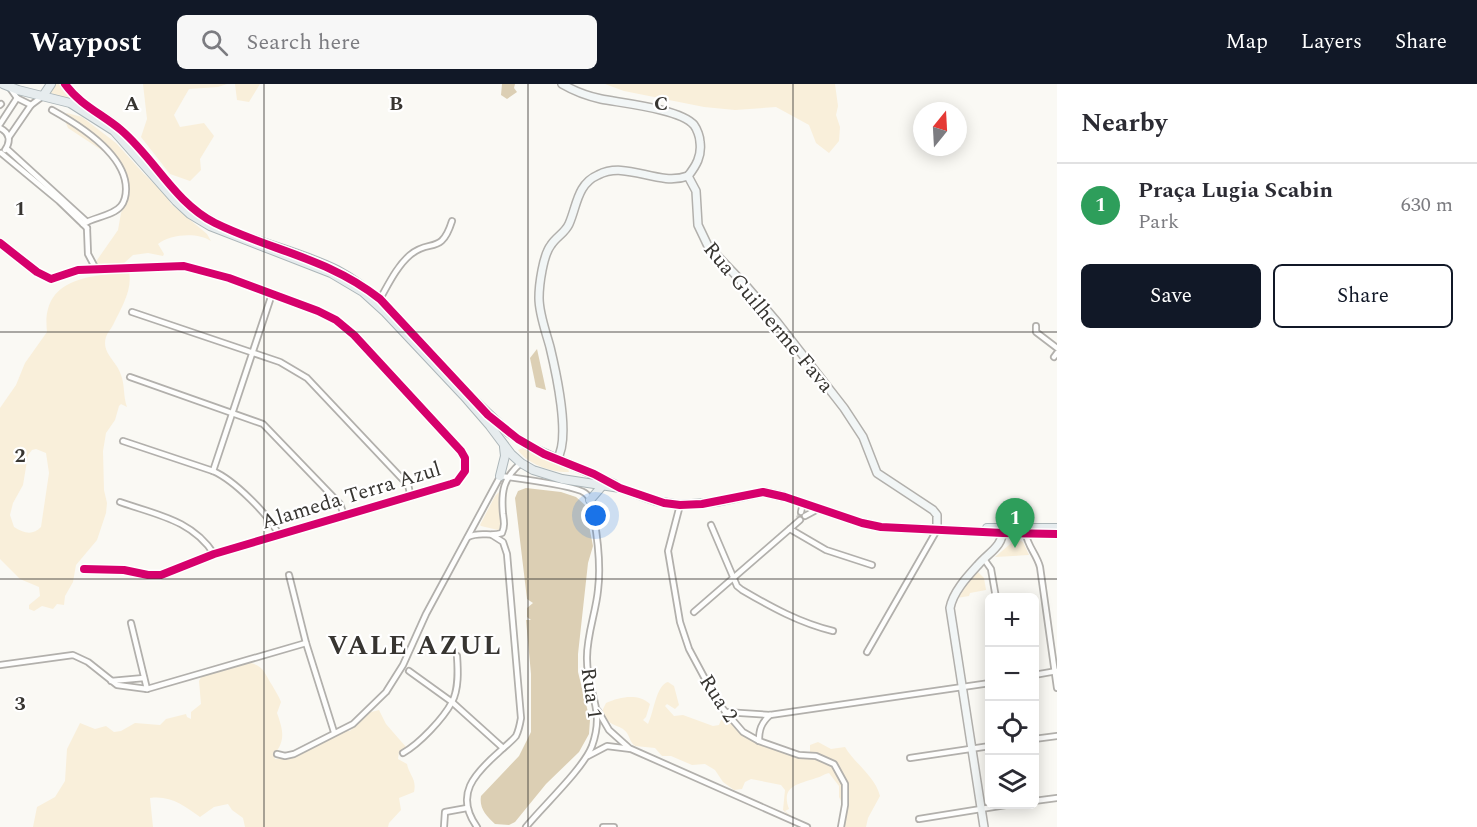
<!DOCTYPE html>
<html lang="en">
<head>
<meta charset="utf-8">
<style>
	body { margin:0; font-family:Spectral,serif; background:#f7f7f7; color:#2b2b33 }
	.controls { position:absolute; right:18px; bottom:18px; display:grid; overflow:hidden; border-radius:9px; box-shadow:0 3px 15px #0003 }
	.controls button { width:54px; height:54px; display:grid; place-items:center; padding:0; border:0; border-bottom:2px solid #e1e1e2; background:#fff; color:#2b2b33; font:30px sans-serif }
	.compass { position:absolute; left:913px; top:18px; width:54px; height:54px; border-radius:50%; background:#fff; box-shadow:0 3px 15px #0003; rotate:18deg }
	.you { position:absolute; left:596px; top:432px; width:21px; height:21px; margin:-15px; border:4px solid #fff; border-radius:50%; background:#1a73e8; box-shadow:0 0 0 9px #1a73e833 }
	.badge { display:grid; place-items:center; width:39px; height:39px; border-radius:50%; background:#111827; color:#fff; font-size:20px; font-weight:700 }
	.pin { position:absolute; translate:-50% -50px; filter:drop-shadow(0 2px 3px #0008) }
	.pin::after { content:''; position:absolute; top:32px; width:21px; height:18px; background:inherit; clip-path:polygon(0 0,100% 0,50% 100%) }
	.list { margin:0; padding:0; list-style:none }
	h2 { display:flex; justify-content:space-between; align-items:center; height:78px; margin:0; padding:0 24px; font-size:26px }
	h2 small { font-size:20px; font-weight:400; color:#7c7c81 }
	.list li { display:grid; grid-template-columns:39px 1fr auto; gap:18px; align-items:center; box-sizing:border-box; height:84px; padding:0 24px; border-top:2px solid #e1e1e2 }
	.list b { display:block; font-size:22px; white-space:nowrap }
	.list p { margin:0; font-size:20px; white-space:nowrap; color:#7c7c81 }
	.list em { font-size:20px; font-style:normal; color:#7c7c81 }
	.actions { display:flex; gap:12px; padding:18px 24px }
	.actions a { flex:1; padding:14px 0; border:2px solid #111827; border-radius:9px; text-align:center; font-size:21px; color:#111827 }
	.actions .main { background:#111827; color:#fff }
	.icon { flex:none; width:33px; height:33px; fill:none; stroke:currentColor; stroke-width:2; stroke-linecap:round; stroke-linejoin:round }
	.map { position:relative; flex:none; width:1057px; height:743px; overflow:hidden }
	header { display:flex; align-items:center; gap:36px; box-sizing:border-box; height:84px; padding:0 30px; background:#111827; color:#fff }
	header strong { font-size:28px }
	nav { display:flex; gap:33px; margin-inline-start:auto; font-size:21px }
	.search { width:420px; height:54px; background:#f7f7f7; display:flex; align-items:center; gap:15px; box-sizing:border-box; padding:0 21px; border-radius:9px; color:#7c7c81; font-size:22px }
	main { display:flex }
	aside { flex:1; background:#fff }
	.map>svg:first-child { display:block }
	.green { fill:#f9efda; fill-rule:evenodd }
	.water { fill:#dccfb4 }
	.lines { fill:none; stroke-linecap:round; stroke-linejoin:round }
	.street-tunnel { stroke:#d3d2cd; stroke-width:4.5; stroke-dasharray:4.5 2; stroke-linecap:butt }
	.street-casing { stroke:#b2b0ac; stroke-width:8 }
	.secondary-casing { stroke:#b2b0ac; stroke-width:10 }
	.primary-casing { stroke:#acb6b9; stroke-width:10 }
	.street { stroke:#fefefd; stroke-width:4.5 }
	.secondary { stroke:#f2f6f6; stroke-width:7 }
	.primary { stroke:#e6ecee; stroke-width:8 }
	.cycleway-casing { stroke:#fff; stroke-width:11 }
	.cycleway { stroke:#d6006c; stroke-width:8 }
	.grid { fill:none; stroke:#373531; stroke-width:1.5; stroke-opacity:0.55 }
	.labels { text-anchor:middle; stroke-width:4.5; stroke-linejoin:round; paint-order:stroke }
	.street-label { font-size:21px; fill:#373531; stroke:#fff }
	.district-label { font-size:27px; font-weight:bold; letter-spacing:1.5px; fill:#373531; stroke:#fff }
	.grid-label { font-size:20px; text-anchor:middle; font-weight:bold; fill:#373531; stroke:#fff; stroke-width:4.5; stroke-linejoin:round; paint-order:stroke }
</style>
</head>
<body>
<header>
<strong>Waypost</strong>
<div class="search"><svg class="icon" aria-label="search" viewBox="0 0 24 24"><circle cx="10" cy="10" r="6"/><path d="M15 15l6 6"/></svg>Search here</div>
<nav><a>Map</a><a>Layers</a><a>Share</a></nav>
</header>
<main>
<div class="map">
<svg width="1057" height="743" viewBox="0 0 1057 743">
	<rect width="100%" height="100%" fill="#faf9f4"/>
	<g class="green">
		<polygon points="55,0 59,0 72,16 50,9"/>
		<polygon points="143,0 227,0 218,3 189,5 174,31 180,43 204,39 214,52 200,75 201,86 190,97 170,90 141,53 147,35"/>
		<polygon points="235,0 260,0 249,18 237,16"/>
		<polygon points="605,0 835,0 838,22 836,31 840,43 839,57 829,69 816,59 809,41 776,23 735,26 704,23 624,7"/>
		<path d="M67,29L82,33L116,59L144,90L166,111L171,120L207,150L211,157C198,148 170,150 158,160L164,170L163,172L148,169L133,171L123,180L108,184L97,183L95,179L118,146L121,129L130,110L122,100L121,85L112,73L68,44L63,32Z"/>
		<path d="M129,188C133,205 121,225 113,241C111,245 107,249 106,253C101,269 117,277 121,291C125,301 123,312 127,323L121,320L119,322L115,336L106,349L103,367L104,406L107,419L106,429L97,456L76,481L73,498L65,512L64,521L57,520L53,525L42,522L34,527L29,525V521L40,512L39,503L20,495L0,475V324L16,301L25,279L47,248C41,194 88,192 129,188ZM36,365L46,369L49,389L41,443C33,452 23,449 14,443L10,431L13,419L23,401L28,371L32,366Z"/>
		<path d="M523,364L568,385L569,388C553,389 527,380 518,366Z"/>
		<polygon points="500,407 502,444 498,446 481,442 480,441 495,412"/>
		<polygon points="1016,455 1023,458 1029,471 995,473"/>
		<polygon points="978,488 984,494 986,506 970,509 969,512 957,514 957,511 976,489"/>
		<path d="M244,578C264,580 263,587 272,601C275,607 279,612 281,618L277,629C283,646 286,656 274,671L275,675C304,673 324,645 350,647L367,629L379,626L386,640L406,663L399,668L398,675L407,680C409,691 417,695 414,708L399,714L401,726L389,739L388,743H245L243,734L232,726L228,720L214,723L200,733C184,722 171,711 150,714L153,743H33L37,723L55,713L65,697L67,665L80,639L95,645L106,642L114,648L121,647L135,639L160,641L166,635L186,630L187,633L191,635V628L201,620L199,597L203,590Z"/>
		<path d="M668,598L674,602L679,621L675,625L667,620L665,622L674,632L683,631L713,642L719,641L721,636C737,637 747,650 759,658C773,666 790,671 807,671L810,668V661L818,658L831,665L845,663C855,680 875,692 880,712L868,734L866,743H840L843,721L839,713V702L829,689C824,690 821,693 816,694C800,700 780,701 789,725L785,727L791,732L790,733L783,726L785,706L781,701L751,695L745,698L742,705L734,706L723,698L715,686L705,680L692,681L671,672H662L655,664L635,662C630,658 630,654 627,649C620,639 609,645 602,627L606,619C620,613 638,609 650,620L646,633L643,636L648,640C654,628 656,601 668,598Z"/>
	</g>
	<g class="water">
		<polygon points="502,0 515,0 514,4 517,8 507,15 501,11"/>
		<polygon points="537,265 546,306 536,303 530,274"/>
		<path d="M526,404L561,408L576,413L585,421L593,462L588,479L578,570V588L590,636L589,650L579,668L546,700L515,738L509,741L495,740C486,732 479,724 481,712L519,672L531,648V590L526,536H531L527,533V524L533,519L527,515L515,414L518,407Z"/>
	</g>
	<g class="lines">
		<polyline class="street-tunnel" points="798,434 801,428"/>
		<defs>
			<g id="street">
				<polyline points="10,4 17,14 31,21"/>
				<polyline points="0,21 1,20"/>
				<path d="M52,26C79,41 126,70 126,105C126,111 125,117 121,122C113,132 94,133 83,140"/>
				<polyline points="0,40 17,14"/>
				<path d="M0,44C10,49 11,57 5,66"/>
				<polyline points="9,53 31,21 43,12"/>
				<polyline points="7,65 87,138"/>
				<polyline points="1,69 59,117 87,144"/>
				<polyline points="87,144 88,170 96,185"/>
				<polyline points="0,159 37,188 51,195 78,186 184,182 229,194 318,227 336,236 354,251 461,367 465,374 465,387 457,398 451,400 214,470 161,491 148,491 124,486 84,485"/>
				<path d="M380,215C388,201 397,182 410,171C430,154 441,172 452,137"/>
				<polyline points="132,228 280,278 307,294 408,401 411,413"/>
				<polyline points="1036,242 1036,248 1057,264"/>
				<polyline points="1054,273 1057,269"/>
				<polyline points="130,293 263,340 340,420 344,431"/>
				<path d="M123,357L213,387C234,396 269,431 279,451"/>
				<polyline points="213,387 272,210"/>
				<path d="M500,392C515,394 576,402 585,409C592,414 592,425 594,434C598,457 601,482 598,506C596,528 587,550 587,573C586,609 606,623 592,662C583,685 543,722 526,743"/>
				<path d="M120,418C157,431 192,436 214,470"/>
				<polyline points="680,421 668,467 680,538 689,565 718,619 743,648 759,657 799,671 816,672 834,680 845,700 845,721 841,743"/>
				<polyline points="801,428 803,419"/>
				<polyline points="805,432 818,425"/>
				<path d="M711,441L737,502L742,506C771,523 800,539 833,547"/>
				<polyline points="790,445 826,466 872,481"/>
				<path d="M1026,450C1027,461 1037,471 1040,483L1057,604"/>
				<path d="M468,453C480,447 490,453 502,449C505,442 504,437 503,430C501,408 503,394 521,379"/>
				<polyline points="984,475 991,485 996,514"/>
				<polyline points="289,491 306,559 334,648"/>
				<polyline points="694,528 800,436"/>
				<polyline points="131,539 147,605"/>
				<polyline points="867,568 937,446"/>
				<polyline points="0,581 73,571 88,578 117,601 147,605 306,559"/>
				<polyline points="409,587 452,618 503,664"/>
				<polyline points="1034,591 1057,587"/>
				<polyline points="111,597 144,594"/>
				<polyline points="598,627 609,646 629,664"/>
				<polyline points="725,628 770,631 990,599"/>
				<polyline points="1034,655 1057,652"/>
				<path d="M759,657C759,646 761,639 770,631"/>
				<path d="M403,669C419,660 443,635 452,618C459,605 458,586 457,572"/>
				<polyline points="277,670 285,672 294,670 353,640 386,608 403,581 426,530 501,391"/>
				<polyline points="588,672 607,662 631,665 807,743"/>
				<polyline points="910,674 990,662"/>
				<polyline points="1034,717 1057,714"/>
				<polyline points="919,735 1012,720"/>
				<polyline points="444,743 445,728 467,724"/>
				<path d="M477,743C454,711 474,690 499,668C504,663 511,658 516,652C519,646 520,640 521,634L507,470L503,458L492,451"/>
				<polyline points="603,743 614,743"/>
			</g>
			<g id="secondary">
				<path d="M562,0C574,7 587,12 601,15C621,19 681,25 694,41C697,45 700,53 700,58C702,72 696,82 688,92"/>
				<polyline points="688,92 696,107 698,141 708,162 748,204 777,238 844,324 863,353 877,389 933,426 937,431 937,446"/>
				<path d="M557,375C571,355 556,288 550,263C546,248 539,230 539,214C539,201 543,171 551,161C556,153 565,149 569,140C577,122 577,100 598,91C627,76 657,103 688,92"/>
				<path d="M984,743L950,524C953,508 967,493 978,481C989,468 1003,463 1003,444"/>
			</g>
			<g id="primary">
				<polyline points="3,0 18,6 70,19 114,47 176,117 190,130 210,142 331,189 363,208 385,228 464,312 490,342 511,370 521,379 533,386 562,395 620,404 656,417 680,421 716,418 763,408 785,413 862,439 881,443 1003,449 1057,450"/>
				<path d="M65,0C80,21 102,30 121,46C148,69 165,105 194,126C236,156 291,163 337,186C375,206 402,239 431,270"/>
				<polyline points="43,12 51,0"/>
				<polyline points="472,314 509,349 531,363 614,400"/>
				<polyline points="500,392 505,372 504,363"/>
				<polyline points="590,416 603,401"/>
				<polyline points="987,444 1057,444"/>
			</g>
		</defs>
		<use href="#street" class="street-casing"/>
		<use href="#secondary" class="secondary-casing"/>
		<use href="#primary" class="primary-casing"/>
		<use href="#street" class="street"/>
		<use href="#secondary" class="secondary"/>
		<use href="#primary" class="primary"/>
		<defs>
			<g id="cycleway">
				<path d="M65,0C80,21 102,30 121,46C155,75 174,118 215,139C272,167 328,174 380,215L488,331L518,355L544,370L594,390L620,404L664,419L680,421L702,420L763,408L785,413L862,439L881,443L1003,449L1057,450"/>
				<polyline points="0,159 37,188 51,195 78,186 184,182 229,194 318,227 336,236 354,251 461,367 465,374 465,387 457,398 451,400 214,470 161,491 148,491 124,486 84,485"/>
			</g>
		</defs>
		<use href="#cycleway" class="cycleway-casing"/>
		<use href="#cycleway" class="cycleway"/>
	</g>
	<path class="grid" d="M264,0V743M528,0V743M793,0V743M0,248H1057M0,495H1057"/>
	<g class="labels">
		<g class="street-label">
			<text transform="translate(769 233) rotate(50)" y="7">Rua Guilherme Fava</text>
			<text transform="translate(351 411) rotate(-17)" y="7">Alameda Terra Azul</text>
			<text transform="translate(592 609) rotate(82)" y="7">Rua 1</text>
			<text transform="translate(719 614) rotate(57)" y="7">Rua 2</text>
		</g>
		<g class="district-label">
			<text x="415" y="570">VALE AZUL</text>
		</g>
	</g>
	<g class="grid-label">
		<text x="132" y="26">A</text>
		<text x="396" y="26">B</text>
		<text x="661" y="26">C</text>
		<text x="20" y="131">1</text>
		<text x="20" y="378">2</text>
		<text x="20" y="626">3</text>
	</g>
</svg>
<div class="controls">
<button>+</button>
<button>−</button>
<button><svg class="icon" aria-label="locate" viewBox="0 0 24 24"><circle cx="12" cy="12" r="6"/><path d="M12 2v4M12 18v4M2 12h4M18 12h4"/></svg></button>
<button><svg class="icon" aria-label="layers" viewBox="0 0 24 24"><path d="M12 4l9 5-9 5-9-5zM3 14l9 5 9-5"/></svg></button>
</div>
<svg class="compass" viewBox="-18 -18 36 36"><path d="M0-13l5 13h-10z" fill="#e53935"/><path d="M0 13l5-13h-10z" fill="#7c7c81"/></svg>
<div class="you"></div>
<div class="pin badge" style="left:1015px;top:464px;background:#2e9e5b">1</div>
</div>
<aside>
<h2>Nearby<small></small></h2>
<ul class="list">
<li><span class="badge" style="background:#2e9e5b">1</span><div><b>Praça Lugia Scabin</b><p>Park</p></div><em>630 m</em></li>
</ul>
<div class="actions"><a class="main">Save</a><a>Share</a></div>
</aside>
</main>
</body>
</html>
